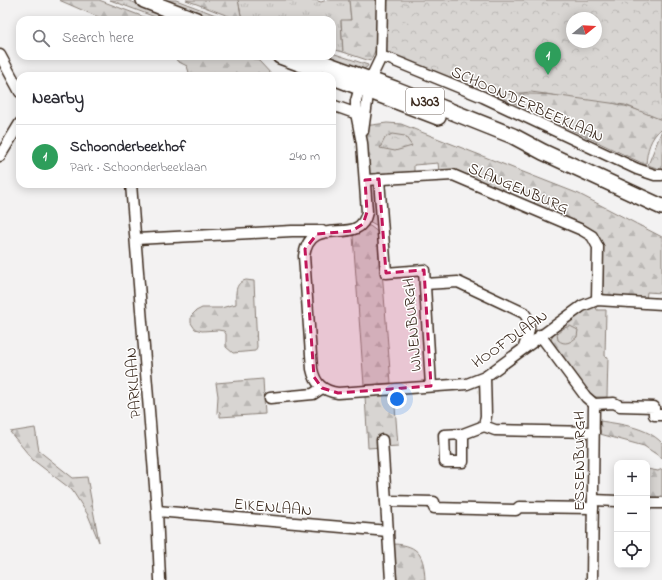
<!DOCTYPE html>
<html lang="en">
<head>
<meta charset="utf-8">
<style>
	body { margin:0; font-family:"Indie Flower",sans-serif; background:#f7f7f7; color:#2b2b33 }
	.controls { position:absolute; right:12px; bottom:12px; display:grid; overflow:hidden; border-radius:8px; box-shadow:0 2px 10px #0003 }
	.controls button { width:36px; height:36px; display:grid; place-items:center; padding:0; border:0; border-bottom:1px solid #e1e1e2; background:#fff; color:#2b2b33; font:20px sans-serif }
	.compass { position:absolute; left:566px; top:12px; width:36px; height:36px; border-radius:50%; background:#fff; box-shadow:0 2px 10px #0003; rotate:72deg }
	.you { position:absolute; left:397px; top:399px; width:14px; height:14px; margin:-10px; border:3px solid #fff; border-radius:50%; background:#1a73e8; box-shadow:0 0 0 6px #1a73e833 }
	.badge { display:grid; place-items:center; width:26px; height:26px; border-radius:50%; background:#7c3aed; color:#fff; font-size:13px; font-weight:700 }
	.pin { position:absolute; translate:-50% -33px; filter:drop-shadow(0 1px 2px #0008) }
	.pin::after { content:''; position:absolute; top:21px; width:14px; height:12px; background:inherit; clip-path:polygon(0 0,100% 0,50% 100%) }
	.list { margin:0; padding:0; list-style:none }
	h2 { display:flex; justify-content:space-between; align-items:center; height:52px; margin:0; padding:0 16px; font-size:17px }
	h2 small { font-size:13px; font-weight:400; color:#7c7c81 }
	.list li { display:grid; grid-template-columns:26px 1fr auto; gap:12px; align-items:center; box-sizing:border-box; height:64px; padding:0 16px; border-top:1px solid #e1e1e2 }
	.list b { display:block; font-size:15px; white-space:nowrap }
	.list p { margin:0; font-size:13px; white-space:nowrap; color:#7c7c81 }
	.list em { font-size:13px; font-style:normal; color:#7c7c81 }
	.icon { flex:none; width:22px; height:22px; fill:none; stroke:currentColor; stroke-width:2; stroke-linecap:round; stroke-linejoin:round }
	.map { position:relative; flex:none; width:662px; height:580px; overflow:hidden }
	.search { position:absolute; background:#fff; box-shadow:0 2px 10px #0003; left:16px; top:16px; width:320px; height:44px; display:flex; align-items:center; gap:10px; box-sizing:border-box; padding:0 14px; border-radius:12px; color:#7c7c81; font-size:15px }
	.panel { position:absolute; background:#fff; box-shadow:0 2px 10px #0003; left:16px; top:72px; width:320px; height:116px; border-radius:12px }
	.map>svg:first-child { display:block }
	.grass { fill:url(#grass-tufts); stroke:#8a8078 }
	.forest { fill:url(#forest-firs); stroke:#8a8078 }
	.park { fill:url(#park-crowns); stroke:#8a8078; fill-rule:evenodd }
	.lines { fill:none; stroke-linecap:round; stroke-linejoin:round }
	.minor-casing { stroke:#3b2a1e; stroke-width:13 }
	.primary-casing { stroke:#3b2a1e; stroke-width:18 }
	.minor { stroke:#fff; stroke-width:10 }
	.primary { stroke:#fff; stroke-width:15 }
	.marked { fill:#c2185b; fill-opacity:0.2; stroke:#c2185b; stroke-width:3; stroke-dasharray:8 5; stroke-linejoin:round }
	.labels { text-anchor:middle; stroke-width:3; stroke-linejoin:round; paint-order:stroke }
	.shield { fill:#fff; stroke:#766a62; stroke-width:1 }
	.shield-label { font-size:15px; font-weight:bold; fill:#3b2a1e }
	.street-label { font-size:16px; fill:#3b2a1e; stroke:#fff }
</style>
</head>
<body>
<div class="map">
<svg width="662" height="580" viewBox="0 0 662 580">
	<defs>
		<pattern id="grass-tufts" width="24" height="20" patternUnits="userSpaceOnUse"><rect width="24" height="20" fill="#d8d5d2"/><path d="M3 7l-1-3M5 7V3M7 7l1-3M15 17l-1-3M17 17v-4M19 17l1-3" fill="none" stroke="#bab7b4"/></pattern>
		<pattern id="forest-firs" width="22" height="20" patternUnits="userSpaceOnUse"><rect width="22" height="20" fill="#d8d5d2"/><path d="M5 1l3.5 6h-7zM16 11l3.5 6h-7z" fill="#bab7b4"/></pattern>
		<pattern id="park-crowns" width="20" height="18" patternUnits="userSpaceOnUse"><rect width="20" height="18" fill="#d8d5d2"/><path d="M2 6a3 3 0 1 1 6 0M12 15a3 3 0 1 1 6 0" fill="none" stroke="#bab7b4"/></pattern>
	</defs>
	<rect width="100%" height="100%" fill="#f3f2f2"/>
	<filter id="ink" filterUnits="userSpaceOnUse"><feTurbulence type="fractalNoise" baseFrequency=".025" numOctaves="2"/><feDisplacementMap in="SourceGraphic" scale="8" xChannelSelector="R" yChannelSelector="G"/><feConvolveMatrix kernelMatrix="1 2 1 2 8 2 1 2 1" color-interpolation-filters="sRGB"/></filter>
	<g filter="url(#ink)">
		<g class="grass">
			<polygon points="110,0 127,0 180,20 163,20"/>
			<polygon points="158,0 176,0 229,20 212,20"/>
			<polygon points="238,0 315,0 321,2 327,0 349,0 351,20 341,21 343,52 332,49 332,20 242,20"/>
			<polygon points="332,53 368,65 367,67 360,71 314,56 332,56"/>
		</g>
		<g class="forest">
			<polygon points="59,0 99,0 152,20 105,20"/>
			<polygon points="186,0 238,0 242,20 239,20"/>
			<polygon points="349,0 378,0 378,45 370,61 343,52 341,20 351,20"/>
			<polygon points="175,56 246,56 259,61 273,76 190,76 187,66 177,61"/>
			<path d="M493,94C550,93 611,95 662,120V128C650,138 647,150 646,165L521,106Z"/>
			<polygon points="387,123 401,124 579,194 662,237 662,293 647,292 646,300 603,294 603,245 599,237 596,232 534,204 536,197 506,185 503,191 439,171 438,163 414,165 414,173 368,176 364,126"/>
			<polygon points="372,184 375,185 379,225 376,225 369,221 369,187"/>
			<polygon points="366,226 370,226 379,233 391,383 364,385 353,236"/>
			<path d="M246,280L254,281L257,347L255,351L233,353L226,347V334L224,331L218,330L202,331L195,329L191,323V316L196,311L202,308H221L236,304C236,294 234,283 246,280Z"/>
			<path d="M596,306L597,310H606L605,356L608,357L607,397H596L588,394L551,343C549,328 583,308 596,306Z"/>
			<polygon points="263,379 265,414 220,417 220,412 217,413 218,396 216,383"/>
			<polygon points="394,393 398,446 368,448 365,396"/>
			<path d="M600,421C620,424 647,427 662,443V458L644,446L600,434Z"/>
			<polygon points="35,428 39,451 73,478 87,477 99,542 88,515 72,490 33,460 10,432"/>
			<polygon points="647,469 658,471 662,469 662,498 647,497"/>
			<path d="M394,544C420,545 424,557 425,580H397Z"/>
		</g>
		<g class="park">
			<path d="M383,0H662V120L625,105L531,92L491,96L386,58ZM572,18H596V42H572Z"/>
			<polygon points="662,130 662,170 648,165"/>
			<polygon points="392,134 405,136 412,146 395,151 380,148 385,138"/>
			<path d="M570,326L578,330L577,337C571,342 565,346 558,340L557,334L564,328Z"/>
		</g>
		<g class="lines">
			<defs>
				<g id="minor">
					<polyline points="0,55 20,92"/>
					<polyline points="381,57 382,0"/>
					<path d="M364,84L360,87L356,101V113L362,143L367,212C360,250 311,211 304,256L312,369C315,384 323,391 338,393L467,384L485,377L582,306L597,300L662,304"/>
					<polyline points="332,105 360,115"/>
					<polyline points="363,131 370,80 381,57 390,59 483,97 637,169 655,175 662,175"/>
					<polyline points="0,156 20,123"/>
					<polyline points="379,179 386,273 424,270 431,386"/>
					<polyline points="365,180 453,175 582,230 592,236 598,247 597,300"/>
					<polyline points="131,184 157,511 160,580"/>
					<polyline points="136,239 292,231 322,231"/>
					<path d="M425,284L458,282L524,313C533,324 528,335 524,347"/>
					<polyline points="540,335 586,397 594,404 592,580"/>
					<polyline points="485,377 486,416 484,426 495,430 594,432"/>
					<polyline points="270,398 313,394 322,388"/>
					<polyline points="594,404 614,403 620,406 654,407 654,415 662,415"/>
					<polyline points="463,434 444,435 445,462 463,462 463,434 484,426"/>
					<polyline points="382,440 391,580"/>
					<polyline points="593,500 617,501"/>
					<polyline points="386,501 434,502 434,508 516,510 519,507 593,508"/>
					<polyline points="647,503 662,503"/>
					<polyline points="157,511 388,531"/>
				</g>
				<g id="primary">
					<polyline points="144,0 196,20"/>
					<polyline points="280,56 315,69"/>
					<polyline points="304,56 395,89 513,136 543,152 662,207"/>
					<polyline points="336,78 438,117"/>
				</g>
			</defs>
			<use href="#minor" class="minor-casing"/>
			<use href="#primary" class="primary-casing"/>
			<use href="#minor" class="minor"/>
			<use href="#primary" class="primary"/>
		</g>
	</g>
	<path class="marked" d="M379,179L386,273L424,270L431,386L338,393L322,388L314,377L305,249L317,234L352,231L363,224L367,212L365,180Z"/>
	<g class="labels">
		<rect class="shield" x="406" y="88" width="38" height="26" rx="3"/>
		<g class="shield-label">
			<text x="425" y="106">N303</text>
		</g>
		<g class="street-label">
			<text transform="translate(528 103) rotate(24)" y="6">SCHOONDERBEEKLAAN</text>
			<text transform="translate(519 187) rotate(23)" y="6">SLANGENBURG</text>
			<text transform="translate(411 325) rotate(-95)" y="6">WIJENBURGH</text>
			<text transform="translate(509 338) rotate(-35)" y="6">HOOFDLAAN</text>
			<text transform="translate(132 383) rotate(-94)" y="6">PARKLAAN</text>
			<text transform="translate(578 461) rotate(-90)" y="6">ESSENBURGH</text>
			<text transform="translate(273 506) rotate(5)" y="6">EIKENLAAN</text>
		</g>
	</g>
</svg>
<div class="controls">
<button>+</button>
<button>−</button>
<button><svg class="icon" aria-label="locate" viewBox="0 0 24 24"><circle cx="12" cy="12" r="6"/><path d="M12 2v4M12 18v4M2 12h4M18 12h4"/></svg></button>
</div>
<svg class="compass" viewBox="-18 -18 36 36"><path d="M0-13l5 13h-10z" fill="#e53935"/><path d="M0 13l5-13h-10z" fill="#7c7c81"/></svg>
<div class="you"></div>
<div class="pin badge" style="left:548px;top:75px;background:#2e9e5b">1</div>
<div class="search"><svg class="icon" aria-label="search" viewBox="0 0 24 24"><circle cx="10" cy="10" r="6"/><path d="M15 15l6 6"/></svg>Search here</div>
<section class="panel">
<h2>Nearby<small></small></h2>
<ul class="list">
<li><span class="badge" style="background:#2e9e5b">1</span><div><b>Schoonderbeekhof</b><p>Park · Schoonderbeeklaan</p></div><em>240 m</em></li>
</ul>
</section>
</div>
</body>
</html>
